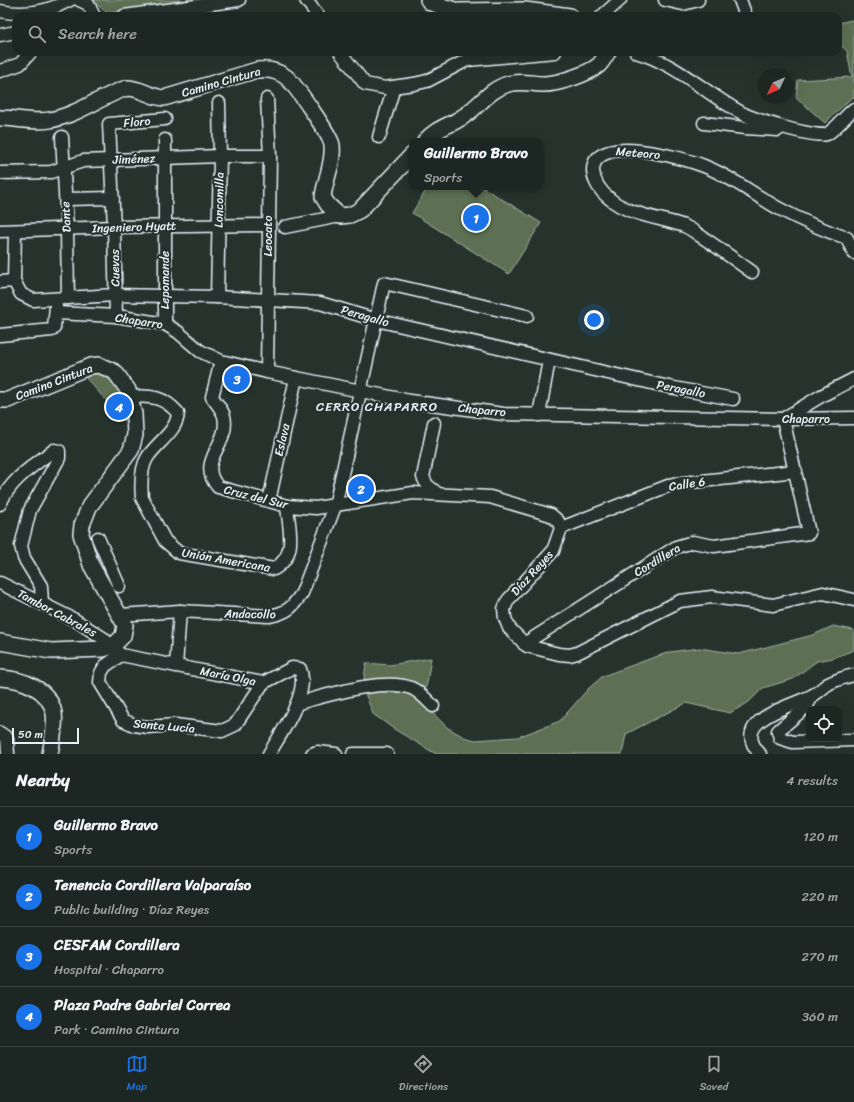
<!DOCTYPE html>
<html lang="en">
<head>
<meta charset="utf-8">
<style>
	body { margin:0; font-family:Sriracha,sans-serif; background:#29322f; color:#f1f3f6 }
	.controls { position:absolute; right:12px; bottom:12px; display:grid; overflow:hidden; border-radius:8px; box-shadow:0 4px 16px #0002 }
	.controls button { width:36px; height:36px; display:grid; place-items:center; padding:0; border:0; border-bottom:1px solid #3a4340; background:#1c2622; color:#f1f3f6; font:20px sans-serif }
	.compass { position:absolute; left:758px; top:68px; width:36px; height:36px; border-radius:50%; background:#1c2622; box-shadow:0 4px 16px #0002; rotate:226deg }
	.scale { position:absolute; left:12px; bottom:10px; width:67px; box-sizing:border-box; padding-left:4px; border:2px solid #e8f1f8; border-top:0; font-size:11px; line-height:14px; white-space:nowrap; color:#e8f1f8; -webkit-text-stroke:3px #26332d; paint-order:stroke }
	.you { position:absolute; left:594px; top:320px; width:14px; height:14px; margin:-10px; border:3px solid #fff; border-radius:50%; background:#1a73e8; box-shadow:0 0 0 6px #1a73e833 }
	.badge { display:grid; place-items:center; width:26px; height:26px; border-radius:50%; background:#1a73e8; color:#fff; font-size:13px; font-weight:700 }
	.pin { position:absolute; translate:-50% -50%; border:2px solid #fff; box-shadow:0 1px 4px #0006 }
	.popup { position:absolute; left:409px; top:138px; width:134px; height:52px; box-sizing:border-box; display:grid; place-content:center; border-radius:8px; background:#1c2622; filter:drop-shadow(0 1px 3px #0005); font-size:13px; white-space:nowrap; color:#a0a5a5 }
	.popup b { font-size:15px; color:#f1f3f6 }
	.popup::after { content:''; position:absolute; left:50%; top:100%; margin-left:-8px; border:8px solid transparent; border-top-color:#1c2622 }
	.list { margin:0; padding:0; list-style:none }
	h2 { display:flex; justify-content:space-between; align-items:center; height:52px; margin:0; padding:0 16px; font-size:17px }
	h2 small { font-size:13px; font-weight:400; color:#a0a5a5 }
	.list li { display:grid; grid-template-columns:26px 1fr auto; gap:12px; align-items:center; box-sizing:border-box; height:60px; padding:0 16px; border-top:1px solid #3a4340 }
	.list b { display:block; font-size:15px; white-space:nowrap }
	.list p { margin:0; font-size:13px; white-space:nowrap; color:#a0a5a5 }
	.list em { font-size:13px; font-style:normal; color:#a0a5a5 }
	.icon { flex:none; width:22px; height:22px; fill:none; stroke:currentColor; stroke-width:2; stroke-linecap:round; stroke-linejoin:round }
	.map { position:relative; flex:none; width:854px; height:754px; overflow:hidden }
	.search { position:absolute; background:#1c2622; box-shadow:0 4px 16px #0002; left:12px; right:12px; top:12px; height:44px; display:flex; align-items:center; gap:10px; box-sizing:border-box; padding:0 14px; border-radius:12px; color:#a0a5a5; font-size:15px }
	.sheet { height:292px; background:#1c2622 }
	nav { display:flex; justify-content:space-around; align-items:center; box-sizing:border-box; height:56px; border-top:1px solid #3a4340; background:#1c2622; font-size:11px; color:#a0a5a5 }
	nav a { display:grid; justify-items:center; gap:2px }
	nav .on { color:#1a73e8 }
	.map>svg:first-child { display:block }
	.green { fill:#5d7053; stroke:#a2b0a6 }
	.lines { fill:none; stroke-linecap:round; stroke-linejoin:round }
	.minor-casing { stroke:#e8f1f8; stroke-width:15 }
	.major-casing { stroke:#e8f1f8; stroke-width:18 }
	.minor { stroke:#26332d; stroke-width:12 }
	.major { stroke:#26332d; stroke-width:15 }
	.labels { text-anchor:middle; stroke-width:4; stroke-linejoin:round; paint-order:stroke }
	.street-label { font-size:12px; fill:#e8f1f8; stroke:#26332d }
	.neighbourhood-label { font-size:13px; letter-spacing:1px; fill:#e8f1f8; stroke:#26332d }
</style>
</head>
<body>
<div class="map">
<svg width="854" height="754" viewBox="0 0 854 754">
	<rect width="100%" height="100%" fill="#26332d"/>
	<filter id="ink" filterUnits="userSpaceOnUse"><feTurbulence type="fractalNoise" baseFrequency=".025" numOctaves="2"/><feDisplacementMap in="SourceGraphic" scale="8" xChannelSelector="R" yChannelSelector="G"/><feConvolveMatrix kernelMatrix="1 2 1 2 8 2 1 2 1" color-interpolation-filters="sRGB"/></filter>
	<g filter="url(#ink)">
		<g class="green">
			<polygon points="92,0 191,0 107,13"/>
			<polygon points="852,20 854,23 854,97 850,99 825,123 796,97 798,80 852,77 847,51 838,43 838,23"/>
			<polygon points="428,187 482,187 541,223 509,274 412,213"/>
			<path d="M98,368C128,384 126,390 126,422L84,376Z"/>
			<polygon points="833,626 854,630 854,650 833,658 817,661 793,679 763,688 749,702 730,713 686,703 626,734 622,754 436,754 394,729 373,714 363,688 366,663 390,665 431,658 427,683 421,702 448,728 464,737 475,740 518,737 560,721 588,689 603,676 652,658 670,652 699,648 739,654 813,635"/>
		</g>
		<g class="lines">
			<defs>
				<g id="minor">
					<polyline points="79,0 88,4 94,16"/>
					<polyline points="306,0 318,16"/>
					<polyline points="665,0 683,4 698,0"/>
					<polyline points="740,0 746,16"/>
					<path d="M0,11C25,16 48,12 70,0"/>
					<polyline points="124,16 239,0"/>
					<polyline points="602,16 620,0"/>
					<polyline points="0,35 16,32"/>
					<polyline points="340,52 365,84 385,88 414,84 427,81 467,60 555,52"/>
					<path d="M636,52C677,64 705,93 742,113C752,119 818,139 827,134C837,128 845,116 854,109"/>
					<polyline points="0,71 20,64 31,52"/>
					<polyline points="704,123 745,128 778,130"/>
					<polyline points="62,137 67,230 68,298"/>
					<polyline points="379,137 394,87"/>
					<polyline points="0,173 51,172 83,161 220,156 270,156"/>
					<polyline points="66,199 113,198"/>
					<polyline points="285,227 340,216"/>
					<polyline points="0,231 114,227 268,225"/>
					<path d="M752,272C735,260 719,248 702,237C696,233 690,228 684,226C662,218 628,215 610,199C601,192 594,183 593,171C592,132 684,158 704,166C730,176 753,194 778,208C800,220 823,230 847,238L854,253"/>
					<polyline points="14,281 15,231"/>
					<polyline points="0,282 14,281 21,294 33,300 115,295 164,296 217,297 320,303 376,320 669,387 733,399"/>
					<polyline points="217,297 220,156 219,103"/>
					<polyline points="56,313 116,316 165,324 178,332 200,351 221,361 267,372 410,401 503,414 783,419 854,418"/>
					<polyline points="116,316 114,227 109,124 165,119"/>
					<polyline points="165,324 165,140"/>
					<polyline points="0,335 52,330 54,328 56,306"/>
					<path d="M221,361L212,397C216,403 222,409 224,416C231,444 195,461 218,487L287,506L316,508L413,493L490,497L551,515L558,521L561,528L553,551L508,600L504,609L505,618L509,628L527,646L559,654L570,655L577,653L680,601L712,597L773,605L823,593L854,600"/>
					<polyline points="267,372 270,156 267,99"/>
					<path d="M131,397C151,395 164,397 178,413C177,432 156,443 147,458C141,468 141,486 142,498L165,541L179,553L274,569C298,555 289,530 287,506"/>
					<polyline points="539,415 549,360"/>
					<polyline points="434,423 423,477 427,485 438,494"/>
					<polyline points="269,501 296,378"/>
					<path d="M0,504C11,479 33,466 54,450L59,451V458L30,510L21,546L24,558L41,586L42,603"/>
					<polyline points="561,528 673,484 796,471"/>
					<polyline points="98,538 119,586"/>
					<path d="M0,583L75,620L103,638L121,655L126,656L263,683L292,668L300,669C310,693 281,733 269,754"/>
					<path d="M120,615L180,611L269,616C287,613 292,608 302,593L335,506L384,283L527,316"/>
					<polyline points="524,644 676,547 693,542 714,546 809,533 783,419 821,396 854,379"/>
					<polyline points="121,655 105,666 101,673 100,682 123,720 134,725 148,727 175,725 222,731 235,725 263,683"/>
					<polyline points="176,666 180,611"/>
					<polyline points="813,695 806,707 780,729 778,731 780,738 793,742 854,740"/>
					<path d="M298,703C326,696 384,677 411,688C419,691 427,700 433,706"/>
					<polyline points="0,733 7,738 8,754"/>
					<polyline points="312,754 317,752 336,754"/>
					<polyline points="353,754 387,754"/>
					<path d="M760,754C728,720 793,706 813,695C818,693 822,688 828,684C836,680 845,677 854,675"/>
				</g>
				<g id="major">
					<polyline points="428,0 431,3 458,11 525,10 570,16"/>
					<path d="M0,118C17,118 33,123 50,120C78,115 101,96 127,88C141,88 150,97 164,98L257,70C267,69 277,70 286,77C294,83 331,136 332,145C334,163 325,179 323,197L328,205L340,216L350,215L360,210L412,155"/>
					<path d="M425,141C438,127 447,127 461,118C478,108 488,90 508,84C521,80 531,84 544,84C558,84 588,74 599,65C603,61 605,56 608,52"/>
					<polyline points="0,400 8,400 91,366 99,365 115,372 128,390 134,414 135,435 131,450 89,507 82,525 81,534 91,565 125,625 123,636 113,646 103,649 51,651 0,642"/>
					<path d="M0,678C22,679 49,688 54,713C56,725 52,742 50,754"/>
				</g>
			</defs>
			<use href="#minor" class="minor-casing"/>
			<use href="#major" class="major-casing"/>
			<use href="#minor" class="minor"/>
			<use href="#major" class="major"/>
		</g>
	</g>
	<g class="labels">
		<g class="street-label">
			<text transform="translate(221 82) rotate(-16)" y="4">Camino Cintura</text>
			<text transform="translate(137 122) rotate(-5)" y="4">Floro</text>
			<text transform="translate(638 153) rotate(5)" y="4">Meteoro</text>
			<text transform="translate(134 159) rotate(-2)" y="4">Jiménez</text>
			<text transform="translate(219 200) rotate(-89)" y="4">Loncomilla</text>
			<text transform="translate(66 217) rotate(-93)" y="4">Dante</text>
			<text transform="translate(134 227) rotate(-2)" y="4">Ingeniero Hyatt</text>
			<text transform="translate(268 236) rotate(-90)" y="4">Leocato</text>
			<text transform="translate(115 268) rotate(-91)" y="4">Cuevas</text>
			<text transform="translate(165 280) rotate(-90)" y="4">Lepomande</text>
			<text transform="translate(365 316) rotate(16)" y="4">Peragallo</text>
			<text transform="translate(139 321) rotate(9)" y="4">Chaparro</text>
			<text transform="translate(54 382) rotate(-21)" y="4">Camino Cintura</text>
			<text transform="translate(681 389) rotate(11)" y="4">Peragallo</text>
			<text transform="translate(482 410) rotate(6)" y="4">Chaparro</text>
			<text x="806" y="423">Chaparro</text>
			<text transform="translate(282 440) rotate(-77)" y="4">Eslava</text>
			<text transform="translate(687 484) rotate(-9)" y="4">Calle 6</text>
			<text transform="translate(256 497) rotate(14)" y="4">Cruz del Sur</text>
			<text transform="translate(226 560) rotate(10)" y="4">Unión Americana</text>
			<text transform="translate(657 560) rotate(-31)" y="4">Cordillera</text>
			<text transform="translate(532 573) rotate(-48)" y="4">Díaz Reyes</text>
			<text transform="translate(57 613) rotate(28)" y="4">Tambor Cabrales</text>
			<text transform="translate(250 614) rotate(1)" y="4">Andacollo</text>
			<text transform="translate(228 676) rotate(11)" y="4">María Olga</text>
			<text transform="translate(164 726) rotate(5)" y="4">Santa Lucía</text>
		</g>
		<g class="neighbourhood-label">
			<text x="377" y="411">CERRO CHAPARRO</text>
		</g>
	</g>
</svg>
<div class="controls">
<button><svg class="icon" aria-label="locate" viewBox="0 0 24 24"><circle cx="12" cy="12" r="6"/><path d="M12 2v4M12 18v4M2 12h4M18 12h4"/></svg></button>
</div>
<svg class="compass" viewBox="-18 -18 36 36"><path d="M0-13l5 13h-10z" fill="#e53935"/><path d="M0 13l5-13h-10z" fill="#a0a5a5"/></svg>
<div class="scale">50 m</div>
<div class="you"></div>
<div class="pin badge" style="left:476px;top:218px">1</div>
<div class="popup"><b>Guillermo Bravo</b>Sports</div>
<div class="pin badge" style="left:361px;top:489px">2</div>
<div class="pin badge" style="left:237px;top:379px">3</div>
<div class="pin badge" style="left:119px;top:407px">4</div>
<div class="search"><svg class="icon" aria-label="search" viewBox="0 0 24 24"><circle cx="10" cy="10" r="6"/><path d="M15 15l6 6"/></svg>Search here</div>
</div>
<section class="sheet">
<h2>Nearby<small>4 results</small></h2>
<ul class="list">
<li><span class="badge">1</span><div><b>Guillermo Bravo</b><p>Sports</p></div><em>120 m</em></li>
<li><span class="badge">2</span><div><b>Tenencia Cordillera Valparaíso</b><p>Public building · Díaz Reyes</p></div><em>220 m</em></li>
<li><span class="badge">3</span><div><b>CESFAM Cordillera</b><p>Hospital · Chaparro</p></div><em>270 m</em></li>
<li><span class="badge">4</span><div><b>Plaza Padre Gabriel Correa</b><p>Park · Camino Cintura</p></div><em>360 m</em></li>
</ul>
</section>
<nav>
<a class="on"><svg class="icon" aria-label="map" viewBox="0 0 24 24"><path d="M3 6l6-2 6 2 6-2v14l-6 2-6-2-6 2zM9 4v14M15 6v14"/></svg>Map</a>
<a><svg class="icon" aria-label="directions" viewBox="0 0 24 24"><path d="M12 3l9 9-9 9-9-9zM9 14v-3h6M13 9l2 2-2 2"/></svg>Directions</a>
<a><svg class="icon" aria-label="saved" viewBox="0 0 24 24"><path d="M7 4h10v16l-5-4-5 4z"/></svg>Saved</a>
</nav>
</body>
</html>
